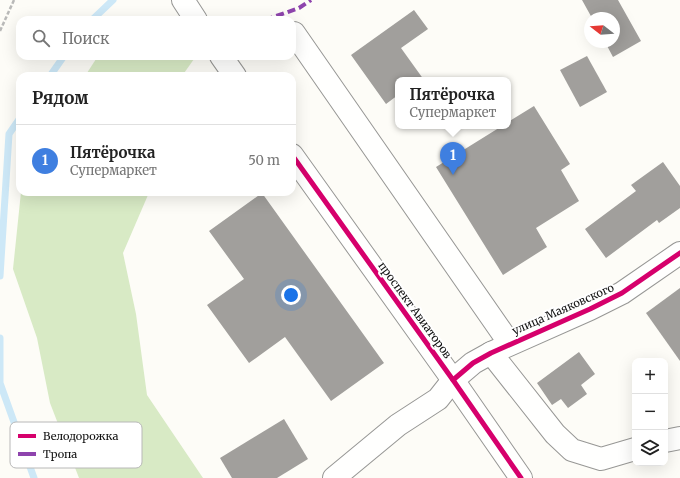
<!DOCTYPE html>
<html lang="ru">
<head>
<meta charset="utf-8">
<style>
	body { margin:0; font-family:Merriweather,serif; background:#f6f6f6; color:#222 }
	.controls { position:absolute; right:12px; bottom:12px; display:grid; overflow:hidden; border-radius:8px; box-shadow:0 4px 16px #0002 }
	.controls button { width:36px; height:36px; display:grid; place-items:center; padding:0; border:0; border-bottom:1px solid #e0e0e0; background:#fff; color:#222; font:20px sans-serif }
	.compass { position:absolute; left:584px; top:12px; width:36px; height:36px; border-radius:50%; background:#fff; box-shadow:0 4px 16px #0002; rotate:287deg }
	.you { position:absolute; left:291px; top:295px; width:14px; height:14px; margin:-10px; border:3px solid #fff; border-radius:50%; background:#1a73e8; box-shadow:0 0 0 6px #1a73e833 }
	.badge { display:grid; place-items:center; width:26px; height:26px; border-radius:50%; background:#0f766e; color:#fff; font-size:13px; font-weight:700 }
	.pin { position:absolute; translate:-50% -33px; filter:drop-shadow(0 1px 2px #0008) }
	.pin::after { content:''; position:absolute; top:21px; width:14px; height:12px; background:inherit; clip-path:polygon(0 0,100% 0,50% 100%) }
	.popup { position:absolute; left:395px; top:77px; width:116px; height:52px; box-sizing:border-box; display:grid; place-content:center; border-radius:8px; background:#fff; filter:drop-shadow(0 1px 3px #0005); font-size:13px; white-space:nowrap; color:#767676 }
	.popup b { font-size:15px; color:#222 }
	.popup::after { content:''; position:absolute; left:50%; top:100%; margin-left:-8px; border:8px solid transparent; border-top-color:#fff }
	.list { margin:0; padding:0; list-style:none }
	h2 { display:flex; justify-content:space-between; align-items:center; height:52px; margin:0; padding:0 16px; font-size:17px }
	h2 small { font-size:13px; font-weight:400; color:#767676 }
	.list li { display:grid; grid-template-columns:26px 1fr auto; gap:12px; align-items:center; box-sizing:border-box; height:72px; padding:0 16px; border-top:1px solid #e0e0e0 }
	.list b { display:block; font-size:15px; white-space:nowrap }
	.list p { margin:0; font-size:13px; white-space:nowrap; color:#767676 }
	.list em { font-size:13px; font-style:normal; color:#767676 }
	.icon { flex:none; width:22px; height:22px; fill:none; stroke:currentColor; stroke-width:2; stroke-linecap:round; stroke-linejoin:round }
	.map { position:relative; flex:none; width:680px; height:478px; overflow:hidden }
	.search { position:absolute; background:#fff; box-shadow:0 4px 16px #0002; left:16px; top:16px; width:280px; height:44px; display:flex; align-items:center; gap:10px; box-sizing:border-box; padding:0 14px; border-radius:12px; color:#767676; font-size:15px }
	.panel { position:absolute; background:#fff; box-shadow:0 4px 16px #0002; left:16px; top:72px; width:280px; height:124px; border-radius:12px }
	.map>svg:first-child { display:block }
	.forest { fill:#d8eac5 }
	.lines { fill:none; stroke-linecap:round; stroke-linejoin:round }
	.stream { stroke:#cde8f7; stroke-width:7 }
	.building { fill:#a19f9c }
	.minor-casing { stroke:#979795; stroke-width:24 }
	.path { stroke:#b9b9b8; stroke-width:2.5; stroke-dasharray:4 2; stroke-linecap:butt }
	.minor { stroke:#fffffe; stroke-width:22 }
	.quiet { stroke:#8e44ad; stroke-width:4; stroke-dasharray:8 4; stroke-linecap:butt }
	.cycleway-casing { stroke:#fff; stroke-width:8 }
	.cycleway { stroke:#d6006c; stroke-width:5 }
	.labels { text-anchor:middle; stroke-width:4; stroke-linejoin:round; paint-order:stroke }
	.street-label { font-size:11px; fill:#111; stroke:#fff }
	.key { fill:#fff; stroke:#b8b8b8; stroke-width:1 }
	.key-label { font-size:11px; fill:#111 }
</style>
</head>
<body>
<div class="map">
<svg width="680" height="478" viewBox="0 0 680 478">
	<rect width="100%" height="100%" fill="#fdfcf7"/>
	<g class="forest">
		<polygon points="98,56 193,56 194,59 182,76 85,76"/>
		<polygon points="21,192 148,192 148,195 123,253 136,314 147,395 203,478 79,478 50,403 37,338 13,269"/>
	</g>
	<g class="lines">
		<g class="stream">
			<polyline points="92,20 113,0"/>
			<polyline points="50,76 64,56"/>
			<polyline points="0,276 9,134 20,118"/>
			<polyline points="0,338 0,383 34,478"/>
		</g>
	</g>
	<g class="building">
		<polygon points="582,0 618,0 641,41 613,57 605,42 614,42 614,18 592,18"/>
		<polygon points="414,10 428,29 401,48 424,80 398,80 398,95 386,104 351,55"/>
		<polygon points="587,56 607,92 580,107 560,70"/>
		<polygon points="534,106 570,164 561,170 579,201 536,228 547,247 503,275 436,167 502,126 508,126 508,122"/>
		<polygon points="663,162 680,186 680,208 659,223 657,220 606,258 585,229 636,191 631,185"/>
		<polygon points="262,193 384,363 331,401 285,337 249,363 207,305 244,279 209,231"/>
		<polygon points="680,288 680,361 646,313"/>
		<polygon points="579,352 595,374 581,385 587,394 568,408 561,399 552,405 537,383"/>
		<polygon points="284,419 308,459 277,478 232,478 220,458"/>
	</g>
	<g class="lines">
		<defs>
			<g id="minor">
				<polyline points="183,0 196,20"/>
				<polyline points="294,33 510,344"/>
				<polyline points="221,56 235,76"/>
				<polyline points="292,155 453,380 521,478"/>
				<polyline points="491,353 555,434 572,450 601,459 635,449"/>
				<polyline points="665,441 680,438"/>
				<polyline points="334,478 398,425 438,399 453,380 473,363 491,353 590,309 622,293 680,253"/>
			</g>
		</defs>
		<use href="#minor" class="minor-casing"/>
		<polyline class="path" points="0,31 14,0"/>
		<use href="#minor" class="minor"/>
		<polyline class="quiet" points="265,20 299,8 311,0"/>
		<defs>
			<g id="cycleway">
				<polyline points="292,155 453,380 521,478"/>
				<polyline points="453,380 473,363 491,353 590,309 622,293 680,253"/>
			</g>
		</defs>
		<use href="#cycleway" class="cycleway-casing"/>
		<use href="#cycleway" class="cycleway"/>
	</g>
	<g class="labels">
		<g class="street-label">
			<text transform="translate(563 309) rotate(-24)" y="4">улица Маяковского</text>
			<text transform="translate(415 310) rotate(54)" y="4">проспект Авиаторов</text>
		</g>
	</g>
	<rect x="10" y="422" width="132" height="46" rx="6" class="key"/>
	<rect x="18" y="434" width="18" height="4" fill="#d6006c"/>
	<rect x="18" y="452" width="18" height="4" fill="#8e44ad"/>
	<g class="key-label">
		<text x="43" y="440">Велодорожка</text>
		<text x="43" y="458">Тропа</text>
	</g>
</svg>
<div class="controls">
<button>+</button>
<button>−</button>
<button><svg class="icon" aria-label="layers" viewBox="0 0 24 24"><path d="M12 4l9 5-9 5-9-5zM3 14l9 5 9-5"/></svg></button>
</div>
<svg class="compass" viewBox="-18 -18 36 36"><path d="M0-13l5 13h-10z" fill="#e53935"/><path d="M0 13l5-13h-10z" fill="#767676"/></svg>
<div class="you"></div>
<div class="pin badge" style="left:453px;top:175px;background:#3f7fe0">1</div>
<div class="popup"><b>Пятёрочка</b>Супермаркет</div>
<div class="search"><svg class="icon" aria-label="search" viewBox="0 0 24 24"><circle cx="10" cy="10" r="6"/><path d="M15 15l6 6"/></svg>Поиск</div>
<section class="panel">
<h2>Рядом<small></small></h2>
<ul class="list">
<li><span class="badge" style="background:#3f7fe0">1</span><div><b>Пятёрочка</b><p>Супермаркет</p></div><em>50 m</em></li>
</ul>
</section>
</div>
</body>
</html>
